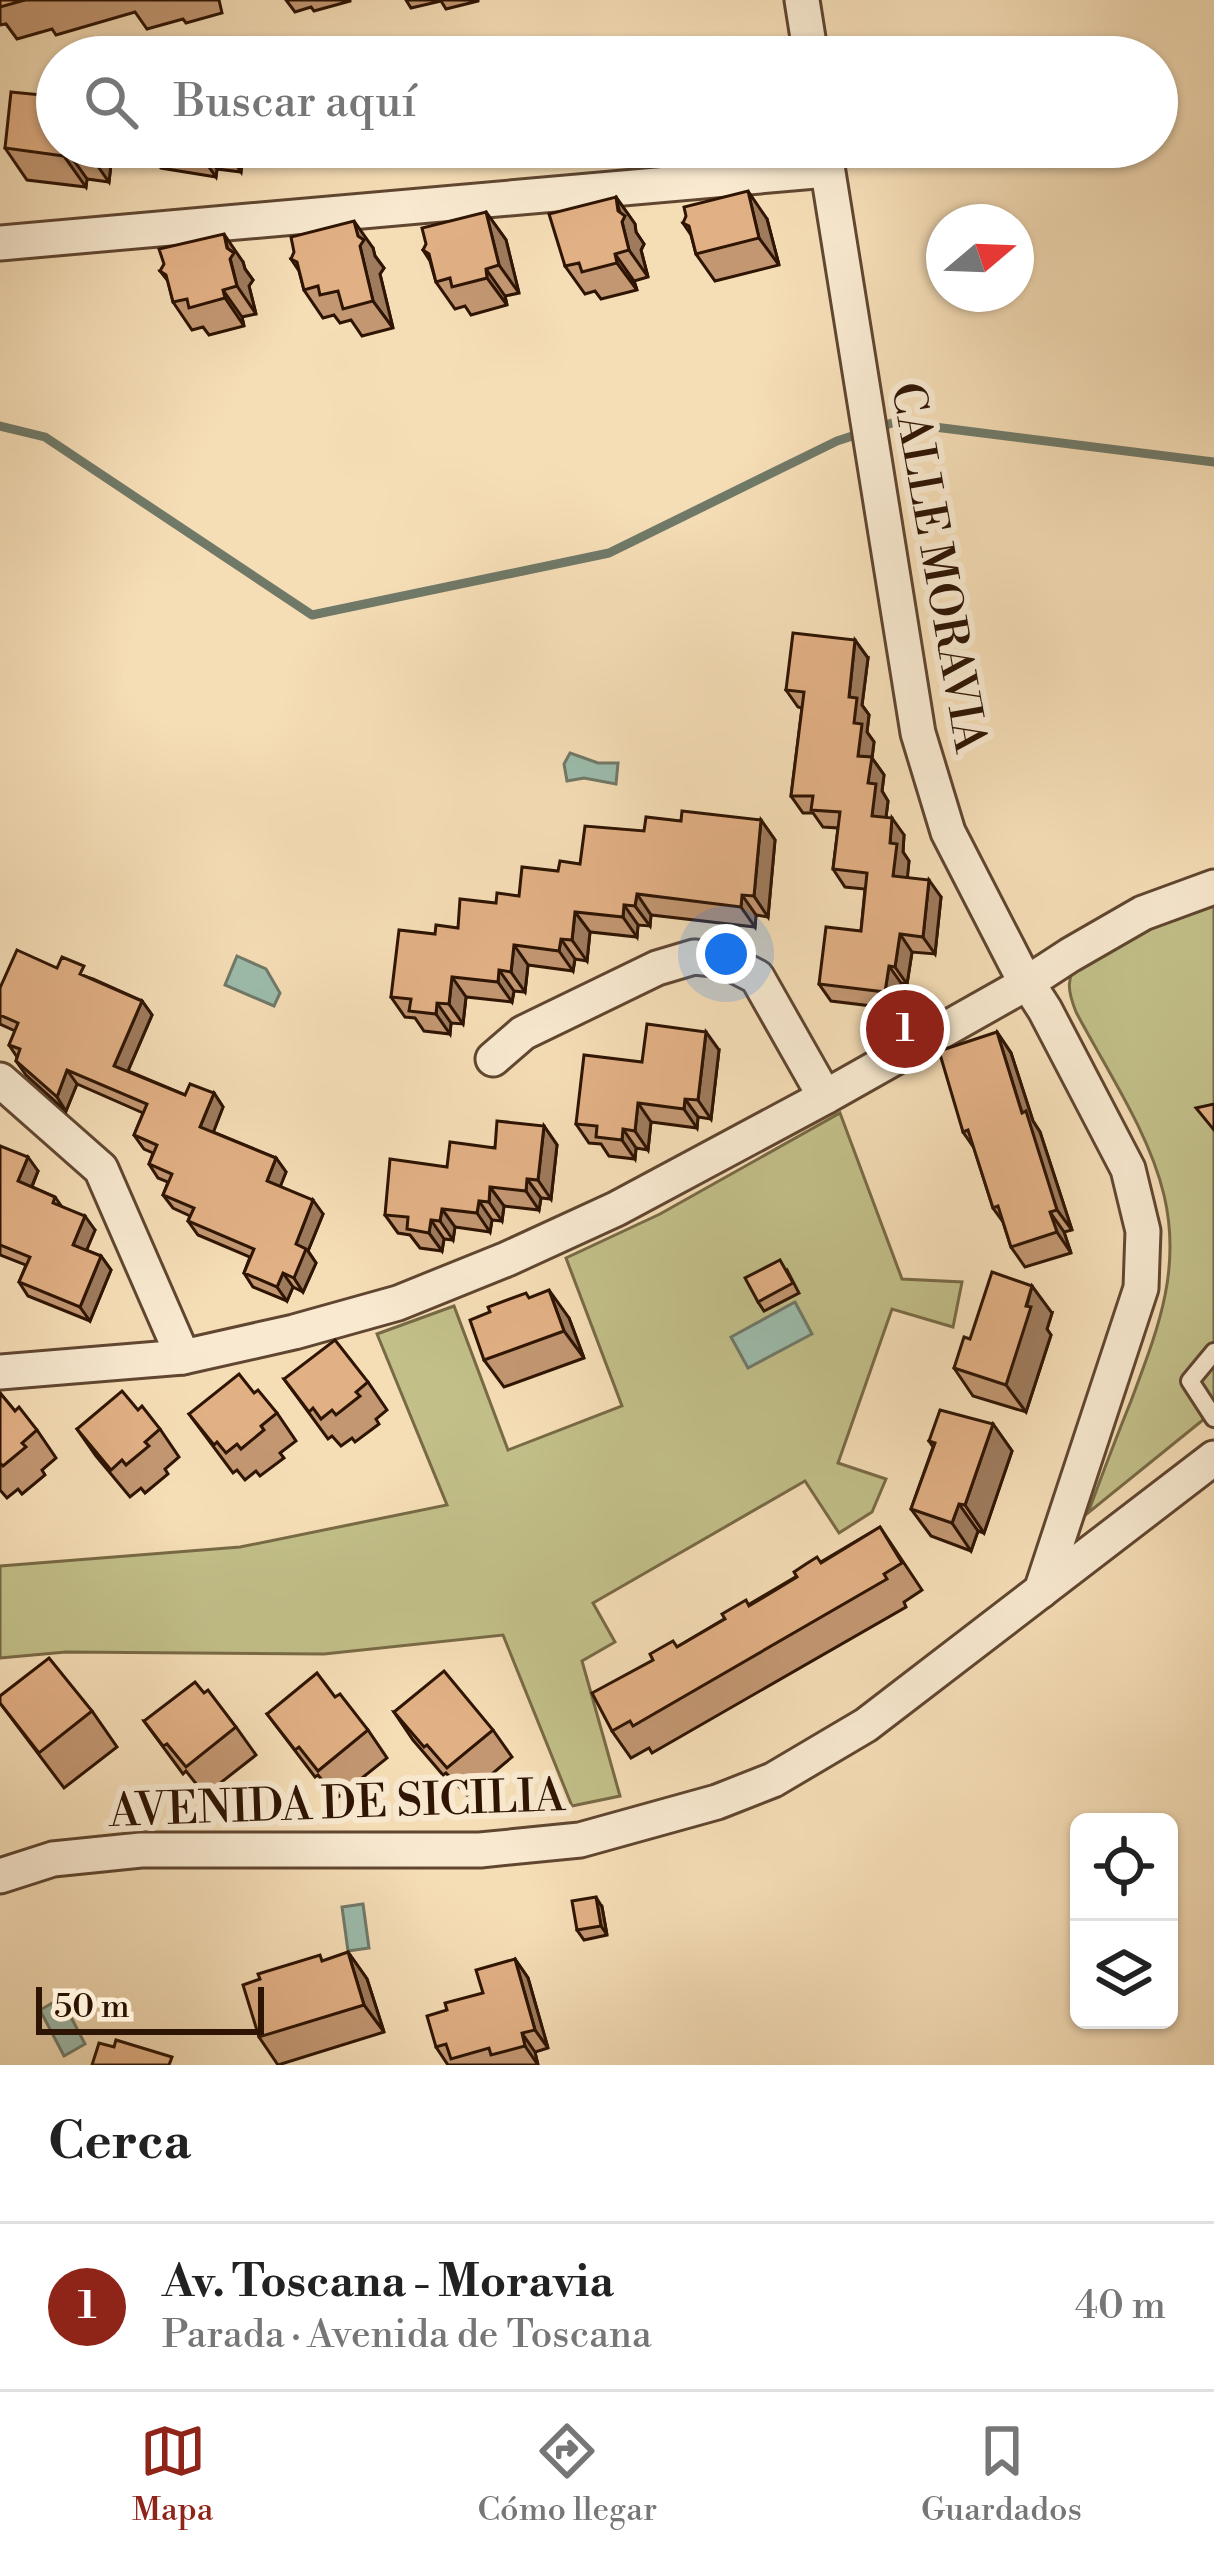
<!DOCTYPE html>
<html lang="es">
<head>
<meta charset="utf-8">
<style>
	body { margin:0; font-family:"Libre Bodoni",serif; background:#f2f2f2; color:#222 }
	.controls { position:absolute; right:36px; bottom:36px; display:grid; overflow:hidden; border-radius:18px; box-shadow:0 3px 9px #0004 }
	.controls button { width:108px; height:108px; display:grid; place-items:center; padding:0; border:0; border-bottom:3px solid #e0e0e0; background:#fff; color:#222; font:60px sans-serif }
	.compass { position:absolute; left:926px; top:204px; width:108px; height:108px; border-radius:50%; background:#fff; box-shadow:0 3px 9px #0004; rotate:71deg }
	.scale { position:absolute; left:36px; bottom:30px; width:228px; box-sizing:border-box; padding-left:12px; border:6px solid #2e1403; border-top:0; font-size:33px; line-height:42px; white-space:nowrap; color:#2e1403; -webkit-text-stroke:9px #f8e9d0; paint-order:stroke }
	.you { position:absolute; left:726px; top:954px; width:42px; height:42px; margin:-30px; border:9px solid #fff; border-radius:50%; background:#1a73e8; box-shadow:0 0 0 18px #1a73e833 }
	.badge { display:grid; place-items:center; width:78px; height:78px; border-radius:50%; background:#8f2418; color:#fff; font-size:39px; font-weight:700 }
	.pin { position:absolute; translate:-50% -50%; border:6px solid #fff; box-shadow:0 3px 12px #0006 }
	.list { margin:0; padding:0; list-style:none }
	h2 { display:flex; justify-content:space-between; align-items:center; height:156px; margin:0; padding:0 48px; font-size:51px }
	h2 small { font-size:39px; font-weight:400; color:#767676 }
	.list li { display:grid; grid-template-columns:78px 1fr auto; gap:36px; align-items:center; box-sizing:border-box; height:168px; padding:0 48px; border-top:3px solid #e0e0e0 }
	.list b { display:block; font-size:45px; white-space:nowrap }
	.list p { margin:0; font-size:39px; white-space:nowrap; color:#767676 }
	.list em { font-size:39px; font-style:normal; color:#767676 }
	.icon { flex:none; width:66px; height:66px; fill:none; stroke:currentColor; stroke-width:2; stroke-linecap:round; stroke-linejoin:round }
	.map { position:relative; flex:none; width:1214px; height:2065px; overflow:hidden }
	.search { position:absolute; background:#fff; box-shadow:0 3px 9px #0004; left:36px; right:36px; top:36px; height:132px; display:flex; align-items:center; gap:30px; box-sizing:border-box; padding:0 42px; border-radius:66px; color:#767676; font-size:45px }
	.sheet { height:324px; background:#fff }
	nav { display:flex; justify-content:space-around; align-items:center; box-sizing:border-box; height:168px; border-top:3px solid #e0e0e0; background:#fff; font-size:33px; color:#767676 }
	nav a { display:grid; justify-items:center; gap:6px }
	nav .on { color:#8f2418 }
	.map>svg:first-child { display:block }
	.green { fill:#c2bf89; stroke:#786a46; stroke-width:3 }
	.water { fill:#9cbcac; stroke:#707968; stroke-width:3 }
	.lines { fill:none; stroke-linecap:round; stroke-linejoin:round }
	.stream { stroke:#707968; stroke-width:9 }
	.lane-casing { stroke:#604630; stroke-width:22 }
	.street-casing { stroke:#604630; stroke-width:39 }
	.lane { stroke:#f8e9d0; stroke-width:16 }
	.street { stroke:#f8e9d0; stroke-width:33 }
	.wall { fill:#c29772; stroke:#2e1403; stroke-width:3 }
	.shaded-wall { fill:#9e7b5d; stroke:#2e1403; stroke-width:3 }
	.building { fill:#e2b085; stroke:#2e1403; stroke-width:3 }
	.labels { text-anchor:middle; stroke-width:12; stroke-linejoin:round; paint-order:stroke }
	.street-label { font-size:45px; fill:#2e1403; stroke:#f8e9d0 }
</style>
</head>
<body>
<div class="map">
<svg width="1214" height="2065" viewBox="0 0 1214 2065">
	<rect width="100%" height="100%" fill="#f5ddb6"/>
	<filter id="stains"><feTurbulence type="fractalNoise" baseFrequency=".00167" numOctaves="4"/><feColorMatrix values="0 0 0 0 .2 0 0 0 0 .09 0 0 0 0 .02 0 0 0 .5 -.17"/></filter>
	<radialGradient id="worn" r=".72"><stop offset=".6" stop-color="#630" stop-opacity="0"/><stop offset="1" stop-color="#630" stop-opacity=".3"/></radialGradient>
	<g class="green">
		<path d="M1214,894V1411L1088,1513C1102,1475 1116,1438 1131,1401C1157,1331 1182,1271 1164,1195C1149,1132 1106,1069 1076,1012C1067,989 1066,979 1080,958Z"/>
		<polygon points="840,1113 902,1279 962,1282 953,1327 892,1309 838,1463 886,1479 872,1512 839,1533 805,1481 593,1603 615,1642 582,1661 620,1796 572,1806 503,1635 324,1654 66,1652 0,1658 0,1566 240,1547 447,1505 377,1334 454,1306 508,1450 622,1406 566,1258 660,1214"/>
	</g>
	<g class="water">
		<polygon points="570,753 598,763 618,763 616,784 584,778 567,781 564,764"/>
		<polygon points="237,956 266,969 280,993 274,1006 225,985"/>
		<polygon points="795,1302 812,1334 748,1368 731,1337"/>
		<polygon points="363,1904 369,1948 348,1951 342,1907"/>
		<polygon points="61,1998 85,2044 64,2056 40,2010"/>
	</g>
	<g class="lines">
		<polyline class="stream" points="0,426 45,437 312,615 609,553 837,441 895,422 1214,462"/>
		<defs>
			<polyline id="lane" points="1214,1352 1190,1381 1214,1418"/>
			<g id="street">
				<polyline points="802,0 811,57"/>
				<polyline points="824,147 918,733 948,832 1018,968 1045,1010 1128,1169 1143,1231 1141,1288 1041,1591"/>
				<polyline points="0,243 827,170"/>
				<polyline points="493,1059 523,1033 657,968 694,957 724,960 757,977 825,1097"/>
				<polyline points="0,1080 101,1169 183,1357"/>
				<polyline points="0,1372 183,1357 294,1332 398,1303 507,1259 616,1209 825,1097 1027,983 1070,955 1143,913 1214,887"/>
				<polyline points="0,1876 53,1859 141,1850 480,1850 580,1840 717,1802 773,1780 866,1725 1214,1458"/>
			</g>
		</defs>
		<use href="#lane" class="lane-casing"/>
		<use href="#street" class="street-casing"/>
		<use href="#lane" class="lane"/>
		<use href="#street" class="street"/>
	</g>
	<g class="wall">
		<polygon points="0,0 219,0 222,13 186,23 183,19 147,29 135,12 56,35 52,29 17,39 6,24 0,25"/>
		<polygon points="286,0 350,0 350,1 314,11 311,7 295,12"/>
		<polygon points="406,0 478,0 478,1 446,9 441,1 411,8"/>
		<polygon points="52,96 56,102 57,147 113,147 109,182 87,179 86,187 27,180 5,148"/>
		<polygon points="146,147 243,147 241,172 217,169 216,177 161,168"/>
		<polygon points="283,147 370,147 369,156 345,154 344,163 312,161 309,156 289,155"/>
		<polygon points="425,147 492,147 492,155 426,149"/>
		<polygon points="616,197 635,224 636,232 644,244 641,250 648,277 634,281 637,290 601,299 595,291 585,294 565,266"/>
		<polygon points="486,212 506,240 519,293 505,296 507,305 471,315 465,306 455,309 436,282 430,261 423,250"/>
		<polygon points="767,219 779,265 715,281 696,254 691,235 683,223"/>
		<polygon points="373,248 375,256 384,268 380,274 393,328 362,336 351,320 340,323 334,315 323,318 304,290 299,271 291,259"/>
		<polygon points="243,262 245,269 253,280 249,286 256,314 242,317 244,326 209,335 203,327 192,330 173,302 168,281 160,271"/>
		<polygon points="868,658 862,705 869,715 867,732 874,742 872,758 884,775 882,791 888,801 886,817 904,835 903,852 909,861 907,877 941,897 935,954 912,952 907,984 901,983 897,1009 831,1001 819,984 861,931 865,889 845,887 833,869 838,828 823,827 813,813 803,813 791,796 802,708 798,707 786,690"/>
		<polygon points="761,820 775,840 768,917 756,915 755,927 651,915 650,926 638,925 637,937 590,932 587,961 575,959 573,971 528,965 525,992 514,991 512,1002 466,997 463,1024 451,1023 450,1034 424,1031 415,1018 405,1017 391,997 435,934 458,928 496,903 519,896 558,871 580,864 644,831 681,821"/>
		<polygon points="57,968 93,979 142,1001 152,1015 128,1071 185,1095 214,1093 223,1107 213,1132 276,1158 286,1172 280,1186 323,1214 308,1251 316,1263 303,1292 293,1287 287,1301 253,1287 244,1273 250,1257 198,1235 188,1221 190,1216 173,1208 163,1195 168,1182 158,1178 149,1164 153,1153 144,1149 134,1135 143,1113 77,1084 66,1111 26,1075 16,1061 17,1057 9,1045 15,1031 0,1024 0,988"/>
		<polygon points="997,1032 1011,1053 1033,1121 1040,1132 1072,1230 1064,1232 1071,1253 1025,1267 1011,1247 1003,1222 993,1208 974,1148 963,1132"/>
		<polygon points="719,1050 711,1119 698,1117 697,1128 651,1122 648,1150 636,1148 635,1159 609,1156 601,1144 589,1143 576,1124 642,1062"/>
		<polygon points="544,1126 557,1145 551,1199 541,1198 539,1210 504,1206 502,1221 492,1220 490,1232 455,1227 453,1240 444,1239 442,1251 420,1248 410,1235 398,1233 385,1215 447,1167"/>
		<polygon points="0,1146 38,1171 32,1187 55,1197 62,1207 95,1230 86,1250 101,1256 111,1270 90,1321 28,1296 19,1282 26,1265 0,1255"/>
		<polygon points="787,1270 799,1293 764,1311 758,1302"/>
		<polygon points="530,1298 569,1318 584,1358 504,1387 484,1360"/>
		<polygon points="1052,1313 1047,1329 1051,1335 1026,1412 973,1396 954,1368 970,1339"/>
		<polygon points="284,1379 368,1382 387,1410 376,1419 379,1424 355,1442 352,1438 341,1446 332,1436 328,1439"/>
		<polygon points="0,1393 15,1411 37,1430 56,1458 42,1470 45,1475 22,1494 18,1489 7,1498 0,1490"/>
		<polygon points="254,1393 277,1413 296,1441 280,1453 284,1458 260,1476 256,1471 245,1480 237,1470 233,1473 189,1414"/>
		<polygon points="138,1410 160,1429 179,1457 165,1469 168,1474 145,1493 141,1488 130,1497 96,1456 77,1429"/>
		<polygon points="993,1424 1012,1451 984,1533 978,1531 971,1551 931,1536 911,1509 933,1447 929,1441"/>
		<polygon points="880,1527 922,1590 904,1602 906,1607 652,1753 649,1748 631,1758 612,1731 677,1647"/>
		<polygon points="335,1697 368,1730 387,1758 337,1798 318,1775 315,1777 267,1714"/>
		<polygon points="0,1703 92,1711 117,1747 64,1788"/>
		<polygon points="394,1712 493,1730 512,1757 467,1795 446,1773 443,1775 413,1740"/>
		<polygon points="144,1721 236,1727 256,1755 205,1795 186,1771 183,1774"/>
		<polygon points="602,1907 607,1935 584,1940 577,1930"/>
		<polygon points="348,1952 367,1979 384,2032 278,2065 259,2037"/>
		<polygon points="515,1959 528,1978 548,2048 535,2052 538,2065 448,2065 436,2047 447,2010 483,1993"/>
	</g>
	<g class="shaded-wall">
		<polygon points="88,147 113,147 109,182 87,151"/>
		<polygon points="195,147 201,147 217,169 216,177"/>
		<polygon points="224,147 243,147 241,172"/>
		<polygon points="333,147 340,147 345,154 344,163"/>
		<polygon points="65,148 87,179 86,187 64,156"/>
		<polygon points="748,191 767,219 779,265 759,238"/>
		<polygon points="616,197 635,224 636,232 644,244 641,250 648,277 629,250"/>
		<polygon points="486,212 506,240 519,293 499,265"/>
		<polygon points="354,221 373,248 375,256 384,268 380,274 393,328 373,301"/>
		<polygon points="224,234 243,262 245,269 253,280 249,286 256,314 237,286"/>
		<polygon points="615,254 634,281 637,290 617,263"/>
		<polygon points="486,269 505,296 507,305 487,278"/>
		<polygon points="223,290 242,317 244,326 225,298"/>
		<polygon points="855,640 868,658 862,705 869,715 867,732 874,742 872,758 884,775 882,791 888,801 884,833 872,816 858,756 849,697"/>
		<polygon points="892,818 904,835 903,852 909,861 906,893 893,876 890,843"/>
		<polygon points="761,820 775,840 768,917 754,896"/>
		<polygon points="929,880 941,897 935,954 923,937"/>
		<polygon points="637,894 651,915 650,926 635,906"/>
		<polygon points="742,895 756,915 755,927 741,907"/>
		<polygon points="624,905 638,925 637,937 623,917"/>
		<polygon points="575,912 590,932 587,961 572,940"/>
		<polygon points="900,934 912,952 907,984 895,967"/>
		<polygon points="561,939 575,959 573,971 559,951"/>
		<polygon points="514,945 528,965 525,992 511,972"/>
		<polygon points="889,966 901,983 897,1009 885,992"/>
		<polygon points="499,970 514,991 512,1002 498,982"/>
		<polygon points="452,977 466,997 463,1024 449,1004"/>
		<polygon points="142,1001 152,1015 124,1080 114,1066"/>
		<polygon points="437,1003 451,1023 450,1034 436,1014"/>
		<polygon points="706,1032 719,1050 711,1119 698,1100"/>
		<polygon points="997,1032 1011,1053 1033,1121 1040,1132 1072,1230 1057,1210 1022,1113"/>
		<polygon points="67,1070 77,1084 66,1111 57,1097"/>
		<polygon points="214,1093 223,1107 210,1141 200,1127"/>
		<polygon points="685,1099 698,1117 697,1128 684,1109"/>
		<polygon points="638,1103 651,1122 648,1150 635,1131"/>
		<polygon points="544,1126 557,1145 551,1199 538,1180"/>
		<polygon points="623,1129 636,1148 635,1159 622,1140"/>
		<polygon points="28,1157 38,1171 28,1195 18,1181"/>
		<polygon points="276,1158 286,1172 277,1195 267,1181"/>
		<polygon points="527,1179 541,1198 539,1210 526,1191"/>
		<polygon points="490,1187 504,1206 502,1221 489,1202"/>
		<polygon points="313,1200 323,1214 308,1251 316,1263 303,1292 294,1278 296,1244"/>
		<polygon points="479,1201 492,1220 490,1232 477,1213"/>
		<polygon points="442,1209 455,1227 453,1240 440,1221"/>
		<polygon points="1050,1212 1064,1232 1071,1253 1057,1232"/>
		<polygon points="85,1216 95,1230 83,1259 73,1245"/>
		<polygon points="431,1220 444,1239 442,1251 429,1233"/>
		<polygon points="101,1256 111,1270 90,1321 80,1307"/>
		<polygon points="283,1273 293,1287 287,1301 277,1287"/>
		<polygon points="1032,1286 1052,1313 1047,1329 1051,1335 1026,1412 1006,1385"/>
		<polygon points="549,1290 569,1318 584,1358 564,1331"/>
		<polygon points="993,1424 1012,1451 984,1533 965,1505"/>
		<polygon points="959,1504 978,1531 971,1551 952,1523"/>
		<polygon points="596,1897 602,1907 607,1935 601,1926"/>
		<polygon points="348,1952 367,1979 384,2032 364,2005"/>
		<polygon points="515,1959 528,1978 548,2048 535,2030"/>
		<polygon points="522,2033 535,2052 538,2065 525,2046"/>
	</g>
	<g class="building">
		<polygon points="0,0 25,0 0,7"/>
		<polygon points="671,49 723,53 723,57 671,57"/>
		<polygon points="11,92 52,96 51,102 57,102 57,147 88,147 87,151 65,148 64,156 5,148"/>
		<polygon points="748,191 759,238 696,254 689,226 683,223 686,216 684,207"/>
		<polygon points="616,197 618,211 625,216 622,222 629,250 615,254 617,263 582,272 579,263 565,266 549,214"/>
		<polygon points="486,212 499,265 486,269 487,278 452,287 450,278 436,282 429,254 423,250 426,244 422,228"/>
		<polygon points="354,221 358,236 364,240 360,246 373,301 343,309 338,291 320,295 318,286 304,290 297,262 291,259 294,252 291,237"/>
		<polygon points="224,234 227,248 234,253 230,259 237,286 223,290 225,298 189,308 187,299 173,302 166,275 160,271 164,264 159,249"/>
		<polygon points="793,633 855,640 849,697 857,698 854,723 862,724 858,756 872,757 868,783 876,784 872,816 892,818 890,843 897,844 893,876 929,880 923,937 900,934 895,967 889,966 885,992 819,984 826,927 861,931 867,873 833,869 840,812 811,810 813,796 791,796 804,692 786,690"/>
		<polygon points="682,811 761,820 754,896 742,895 741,907 637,894 635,906 624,905 623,917 575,912 572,940 561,939 559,951 514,945 511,972 499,970 498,982 452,977 449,1004 437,1003 436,1014 409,1011 411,999 391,997 399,930 435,934 436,925 458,928 460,899 496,903 497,893 519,896 522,867 558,871 560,861 580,864 585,826 644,831 646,817 681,821"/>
		<polygon points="17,950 57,968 62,957 84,966 80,974 142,1001 114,1066 185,1095 190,1084 214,1093 200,1127 276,1158 267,1181 313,1200 296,1244 306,1249 294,1278 283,1273 277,1287 244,1273 254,1249 188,1221 194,1208 163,1195 172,1174 149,1164 157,1145 134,1135 147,1104 67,1070 57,1097 16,1061 20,1049 9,1045 18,1023 0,1015 0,988"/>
		<polygon points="647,1024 706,1032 698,1100 685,1099 684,1109 638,1103 635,1131 623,1129 622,1140 596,1137 597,1126 576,1124 584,1055 642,1062"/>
		<polygon points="997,1032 1022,1113 1026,1111 1057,1210 1050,1212 1057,1232 1011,1247 998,1206 993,1208 968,1130 963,1132 939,1051"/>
		<polygon points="1214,1104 1214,1130 1196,1108"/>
		<polygon points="497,1121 544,1126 538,1180 527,1179 526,1191 490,1187 489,1202 479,1201 477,1213 442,1209 440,1221 431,1220 429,1233 407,1229 408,1217 385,1215 390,1159 447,1167 450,1142 495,1148"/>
		<polygon points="0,1146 28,1157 18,1181 55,1197 53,1203 85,1216 73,1245 101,1256 80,1307 19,1282 30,1257 0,1245"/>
		<polygon points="780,1260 793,1283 758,1302 745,1278"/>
		<polygon points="992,1272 1032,1286 1026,1306 1031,1307 1006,1385 954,1368 964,1337 970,1339"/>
		<polygon points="549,1290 564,1331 484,1360 470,1320 490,1312 488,1307 526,1293 529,1298"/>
		<polygon points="335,1340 368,1382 356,1392 360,1396 336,1415 332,1410 321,1419 313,1408 309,1412 284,1379"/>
		<polygon points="239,1374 254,1393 258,1390 277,1413 261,1426 264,1430 241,1449 237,1444 226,1453 217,1442 214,1445 189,1414"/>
		<polygon points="122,1391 138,1410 142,1406 160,1429 145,1442 149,1446 126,1465 122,1460 111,1470 77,1429"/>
		<polygon points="0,1393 15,1411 19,1407 37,1430 22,1443 26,1447 3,1466 0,1463"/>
		<polygon points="940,1410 993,1424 965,1505 959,1504 952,1523 911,1509 935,1443 929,1441"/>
		<polygon points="880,1527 902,1563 884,1574 887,1579 633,1726 630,1721 612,1731 592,1693 653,1660 650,1654 673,1641 677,1647 725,1619 722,1614 746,1600 749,1606 797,1577 794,1572 806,1564 817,1557 821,1563"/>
		<polygon points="49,1658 92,1711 39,1753 0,1703 0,1696"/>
		<polygon points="444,1671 493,1730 447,1768 427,1745 424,1747 394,1712"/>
		<polygon points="317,1673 335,1697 340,1694 368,1730 318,1771 299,1747 295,1750 267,1714"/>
		<polygon points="195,1682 204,1693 208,1690 236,1727 186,1767 167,1744 163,1746 144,1721"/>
		<polygon points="596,1897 601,1926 577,1930 572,1901"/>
		<polygon points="348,1952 364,2005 259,2037 243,1985 260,1979 258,1974 320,1955 322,1961"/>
		<polygon points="515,1959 535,2030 522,2033 525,2046 491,2055 489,2048 451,2059 446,2044 436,2047 427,2016 447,2010 445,2003 483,1993 476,1970"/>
		<polygon points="116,2040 172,2057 169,2065 92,2065 99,2043 114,2047"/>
	</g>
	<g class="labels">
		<g class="street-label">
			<text transform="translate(940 567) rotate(80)" y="16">CALLE MORAVIA</text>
			<text transform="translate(337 1802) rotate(-2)" y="16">AVENIDA DE SICILIA</text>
		</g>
	</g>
	<rect width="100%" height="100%" filter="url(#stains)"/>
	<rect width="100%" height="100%" fill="url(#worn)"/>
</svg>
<div class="controls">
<button><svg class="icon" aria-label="locate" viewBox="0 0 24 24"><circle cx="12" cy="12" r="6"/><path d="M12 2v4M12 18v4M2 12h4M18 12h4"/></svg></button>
<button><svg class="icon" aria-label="layers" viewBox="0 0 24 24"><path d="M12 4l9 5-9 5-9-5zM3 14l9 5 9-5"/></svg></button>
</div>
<svg class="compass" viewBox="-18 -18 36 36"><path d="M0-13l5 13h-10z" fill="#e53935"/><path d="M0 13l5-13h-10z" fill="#767676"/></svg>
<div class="scale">50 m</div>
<div class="you"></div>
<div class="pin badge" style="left:905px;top:1029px">1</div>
<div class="search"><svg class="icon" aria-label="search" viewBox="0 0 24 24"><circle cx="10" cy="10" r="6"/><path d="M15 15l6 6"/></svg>Buscar aquí</div>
</div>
<section class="sheet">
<h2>Cerca<small></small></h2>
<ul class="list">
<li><span class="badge">1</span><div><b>Av. Toscana - Moravia</b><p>Parada · Avenida de Toscana</p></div><em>40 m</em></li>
</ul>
</section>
<nav>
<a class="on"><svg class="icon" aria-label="map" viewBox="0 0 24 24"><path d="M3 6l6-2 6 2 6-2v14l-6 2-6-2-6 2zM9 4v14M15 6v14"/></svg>Mapa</a>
<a><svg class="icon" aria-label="directions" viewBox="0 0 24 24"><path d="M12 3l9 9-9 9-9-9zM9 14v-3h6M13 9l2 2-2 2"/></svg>Cómo llegar</a>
<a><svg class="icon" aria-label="saved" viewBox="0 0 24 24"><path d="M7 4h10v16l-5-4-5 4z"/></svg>Guardados</a>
</nav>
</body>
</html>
